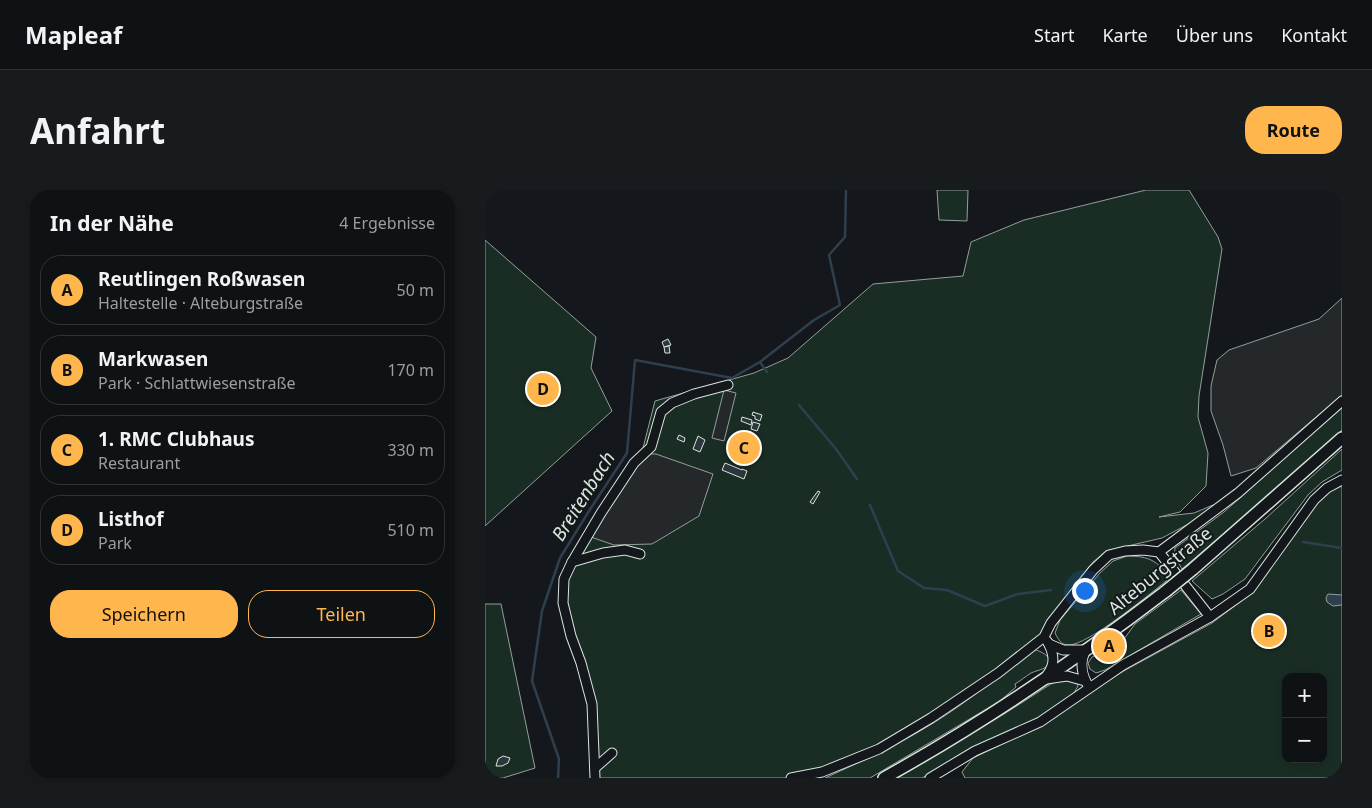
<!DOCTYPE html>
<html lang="de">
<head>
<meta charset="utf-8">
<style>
	body { margin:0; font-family:"Noto Sans",sans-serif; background:#181b1e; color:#f1f3f6 }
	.controls { position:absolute; right:15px; bottom:15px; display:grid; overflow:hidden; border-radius:10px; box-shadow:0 2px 8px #0003 }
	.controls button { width:45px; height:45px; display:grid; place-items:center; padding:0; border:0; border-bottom:1px solid #2f3234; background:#0f1215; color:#f1f3f6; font:25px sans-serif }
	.you { position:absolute; left:599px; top:400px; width:18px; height:18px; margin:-12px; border:4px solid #fff; border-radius:50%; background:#1a73e8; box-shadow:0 0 0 8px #1a73e833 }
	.badge { display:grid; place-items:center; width:32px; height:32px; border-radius:50%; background:#ffb74d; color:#111; font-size:16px; font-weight:700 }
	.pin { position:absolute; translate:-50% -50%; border:2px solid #fff; box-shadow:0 1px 5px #0006 }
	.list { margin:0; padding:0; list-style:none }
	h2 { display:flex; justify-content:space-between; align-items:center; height:65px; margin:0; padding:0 20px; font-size:21px }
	h2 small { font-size:16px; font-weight:400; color:#9b9ea0 }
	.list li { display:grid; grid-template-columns:32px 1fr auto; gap:15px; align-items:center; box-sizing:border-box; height:70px; margin:0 10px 10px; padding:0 10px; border:1px solid #2f3234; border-radius:20px }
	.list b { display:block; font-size:19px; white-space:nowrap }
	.list p { margin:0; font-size:16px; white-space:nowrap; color:#9b9ea0 }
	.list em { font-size:16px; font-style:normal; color:#9b9ea0 }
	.actions { display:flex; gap:10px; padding:15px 20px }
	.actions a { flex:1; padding:11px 0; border:1px solid #ffb74d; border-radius:20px; text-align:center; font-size:18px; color:#ffb74d }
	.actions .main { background:#ffb74d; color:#111 }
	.map { position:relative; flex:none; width:857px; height:588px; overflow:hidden; border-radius:20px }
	header { display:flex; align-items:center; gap:30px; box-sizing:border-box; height:70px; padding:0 25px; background:#0f1215; border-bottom:1px solid #2f3234 }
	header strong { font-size:24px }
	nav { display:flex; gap:28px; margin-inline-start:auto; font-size:18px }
	.intro { display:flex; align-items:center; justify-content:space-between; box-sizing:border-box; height:120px; padding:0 30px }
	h1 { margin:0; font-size:35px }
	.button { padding:12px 22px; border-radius:20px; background:#ffb74d; color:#111; font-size:18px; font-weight:700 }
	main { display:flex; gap:30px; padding:0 30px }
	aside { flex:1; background:#0f1215; border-radius:20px; box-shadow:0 2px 8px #0003 }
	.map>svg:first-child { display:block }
	.green { fill:#1a2d24; stroke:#939e99; fill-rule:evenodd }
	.parking { fill:#24282b; stroke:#939e99 }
	.water { fill:#2f3f4d; stroke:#939e99 }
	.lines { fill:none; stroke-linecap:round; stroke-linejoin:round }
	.stream { stroke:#2f3f4d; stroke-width:2.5 }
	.building { fill:#2c363c; stroke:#d8e6dc }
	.minor-casing { stroke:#d8e6dc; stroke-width:11 }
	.major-casing { stroke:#d8e6dc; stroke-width:14 }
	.minor { stroke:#14181c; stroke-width:9 }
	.major { stroke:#14181c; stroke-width:11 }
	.major-bridge-casing { stroke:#d8e6dc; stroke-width:14; stroke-linecap:butt }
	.major-bridge { stroke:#14181c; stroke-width:11 }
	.labels { text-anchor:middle; stroke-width:4; stroke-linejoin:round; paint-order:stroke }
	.street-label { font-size:18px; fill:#d8e6dc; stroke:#14181c }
	.water-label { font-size:19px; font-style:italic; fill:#d8e6dc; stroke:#14181c }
</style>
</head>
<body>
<header>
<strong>Mapleaf</strong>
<nav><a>Start</a><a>Karte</a><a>Über uns</a><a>Kontakt</a></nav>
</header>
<div class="intro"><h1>Anfahrt</h1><a class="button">Route</a></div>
<main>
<aside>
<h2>In der Nähe<small>4 Ergebnisse</small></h2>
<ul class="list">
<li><span class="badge">A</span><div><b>Reutlingen Roßwasen</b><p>Haltestelle · Alteburgstraße</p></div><em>50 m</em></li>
<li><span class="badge">B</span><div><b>Markwasen</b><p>Park · Schlattwiesenstraße</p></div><em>170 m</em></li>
<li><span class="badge">C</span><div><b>1. RMC Clubhaus</b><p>Restaurant</p></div><em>330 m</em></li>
<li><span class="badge">D</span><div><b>Listhof</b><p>Park</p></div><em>510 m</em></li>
</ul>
<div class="actions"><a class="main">Speichern</a><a>Teilen</a></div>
</aside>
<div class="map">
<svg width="857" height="588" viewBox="0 0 857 588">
	<rect width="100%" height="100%" fill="#14181c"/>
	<g class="green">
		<polygon points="452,0 483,0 482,31 454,30"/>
		<polygon points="661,0 704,0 733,47 737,59 714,206 713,227 723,263 721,296 695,322 674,327 709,323 728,315 730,318 709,331 677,348 621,361 608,372 584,402 585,409 559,447 394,559 306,588 110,588 107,514 86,446 79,389 158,258 170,211 269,183 303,168 388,94 478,86 486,52 539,30"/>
		<polygon points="0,50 111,147 106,178 127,221 0,336"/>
		<polygon points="857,218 857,240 804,288 697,379 689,366 690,358 739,322"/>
		<polygon points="857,259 857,280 837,292 823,305 760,389 738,404 727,409 707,391 780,329"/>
		<path d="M857,294V588H480L477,582L488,568L557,535L635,483L727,433L767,403L831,313L844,301ZM801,487H838V569H801Z"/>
		<path d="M642,366C665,366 671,371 686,387C670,400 601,457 583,455C576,455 573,449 570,443L575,430L615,383L628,371Z"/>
		<polygon points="696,400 716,424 620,480 611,483 605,479 603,473 607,467 618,462 639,449 650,434"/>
		<polygon points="0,414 16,414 50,578 18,588 0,588"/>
		<path d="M548,459C555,461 571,467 561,477C557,480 550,481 546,483C540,487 535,491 530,494L531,497L515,511L385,588H340C377,571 415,554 450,532C484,511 516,484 548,459Z"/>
		<polygon points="575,490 591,492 593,496 589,503 551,530 491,558 437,588 411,588 519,524 566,494"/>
	</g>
	<g class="parking">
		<polygon points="857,108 857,205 771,278 746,286 738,255 726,221 726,196 732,170 744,160 834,129"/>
		<polygon points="239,200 251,203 239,251 227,248"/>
		<polygon points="164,264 171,264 228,284 214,326 167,354 129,355 103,346 149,273"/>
	</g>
	<polygon class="water" points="843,404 857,405 857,415 848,416 842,412 841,408"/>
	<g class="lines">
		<g class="stream">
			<polyline points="275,172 282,182"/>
			<polyline points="314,215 351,259 372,289"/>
			<polyline points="385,315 413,381 439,398 462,400 500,416 533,404 566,400"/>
			<polyline points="818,352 857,358"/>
			<polyline points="73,588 74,569 47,491 57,421 75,368 104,321 142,263 150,170 247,188 275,172 329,130 355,115 344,65 360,47 361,0"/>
		</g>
	</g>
	<g class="building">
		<polygon points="183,149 186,155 179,157 177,152"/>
		<polygon points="184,156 185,163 180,163 179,157"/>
		<polygon points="268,222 277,225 275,231 270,229 270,226 267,225"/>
		<polygon points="257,227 267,230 266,235 256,231"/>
		<polygon points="268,232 275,234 272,241 266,239"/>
		<polygon points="194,245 200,248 199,252 192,249"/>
		<polygon points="213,246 220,250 215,262 208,259"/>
		<polygon points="255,247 256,250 267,255 269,260 267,265 262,267 261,270 246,264 247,261 251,262 249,257 251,252 250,250"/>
		<polygon points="240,273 257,280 257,279 262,281 259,289 237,280"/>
		<polygon points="333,301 335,302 328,314 325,312"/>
		<polygon points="18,566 25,568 23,573 17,576 11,576 13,569"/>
	</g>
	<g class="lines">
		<defs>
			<g id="minor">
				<polyline points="674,362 725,427"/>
				<polyline points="87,372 118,363 140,360 155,364"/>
				<path d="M562,451C569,463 571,474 562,485"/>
				<path d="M564,454L578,460H601C594,472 597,486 604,497"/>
				<polyline points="561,489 582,486 600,491"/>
				<polyline points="110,578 127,563"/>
				<polyline points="110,588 107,514 96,473 86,446 78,413 79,389 87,372 116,323 149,273 166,257 176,222 187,213 209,204 243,195"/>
				<polyline points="306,588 337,582 394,559 446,528 513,483 559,447 566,433 608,380 624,365 640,361 658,360 674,362 753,303 857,211"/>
				<polyline points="445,588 490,561 555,532 638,475 725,427 765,399 829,310 842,298 857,290"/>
			</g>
			<g id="major">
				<polyline points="708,379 857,248"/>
				<path d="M399,588C498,533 591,470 681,401"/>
			</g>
		</defs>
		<use href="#minor" class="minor-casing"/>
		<use href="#major" class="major-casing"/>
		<use href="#minor" class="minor"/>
		<use href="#major" class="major"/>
		<defs>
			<polyline id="major-bridge" points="681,401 708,379"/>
		</defs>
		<use href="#major-bridge" class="major-bridge-casing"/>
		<use href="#major-bridge" class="major-bridge"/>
	</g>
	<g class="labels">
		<g class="street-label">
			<text transform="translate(675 381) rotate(-39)" y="6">Alteburgstraße</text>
		</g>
		<g class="water-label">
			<text transform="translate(98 306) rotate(-58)" y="7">Breitenbach</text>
		</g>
	</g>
</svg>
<div class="controls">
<button>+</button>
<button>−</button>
</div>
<div class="you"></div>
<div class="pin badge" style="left:624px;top:456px">A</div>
<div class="pin badge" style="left:784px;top:441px">B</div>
<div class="pin badge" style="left:259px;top:258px">C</div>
<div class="pin badge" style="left:58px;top:199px">D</div>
</div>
</main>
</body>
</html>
